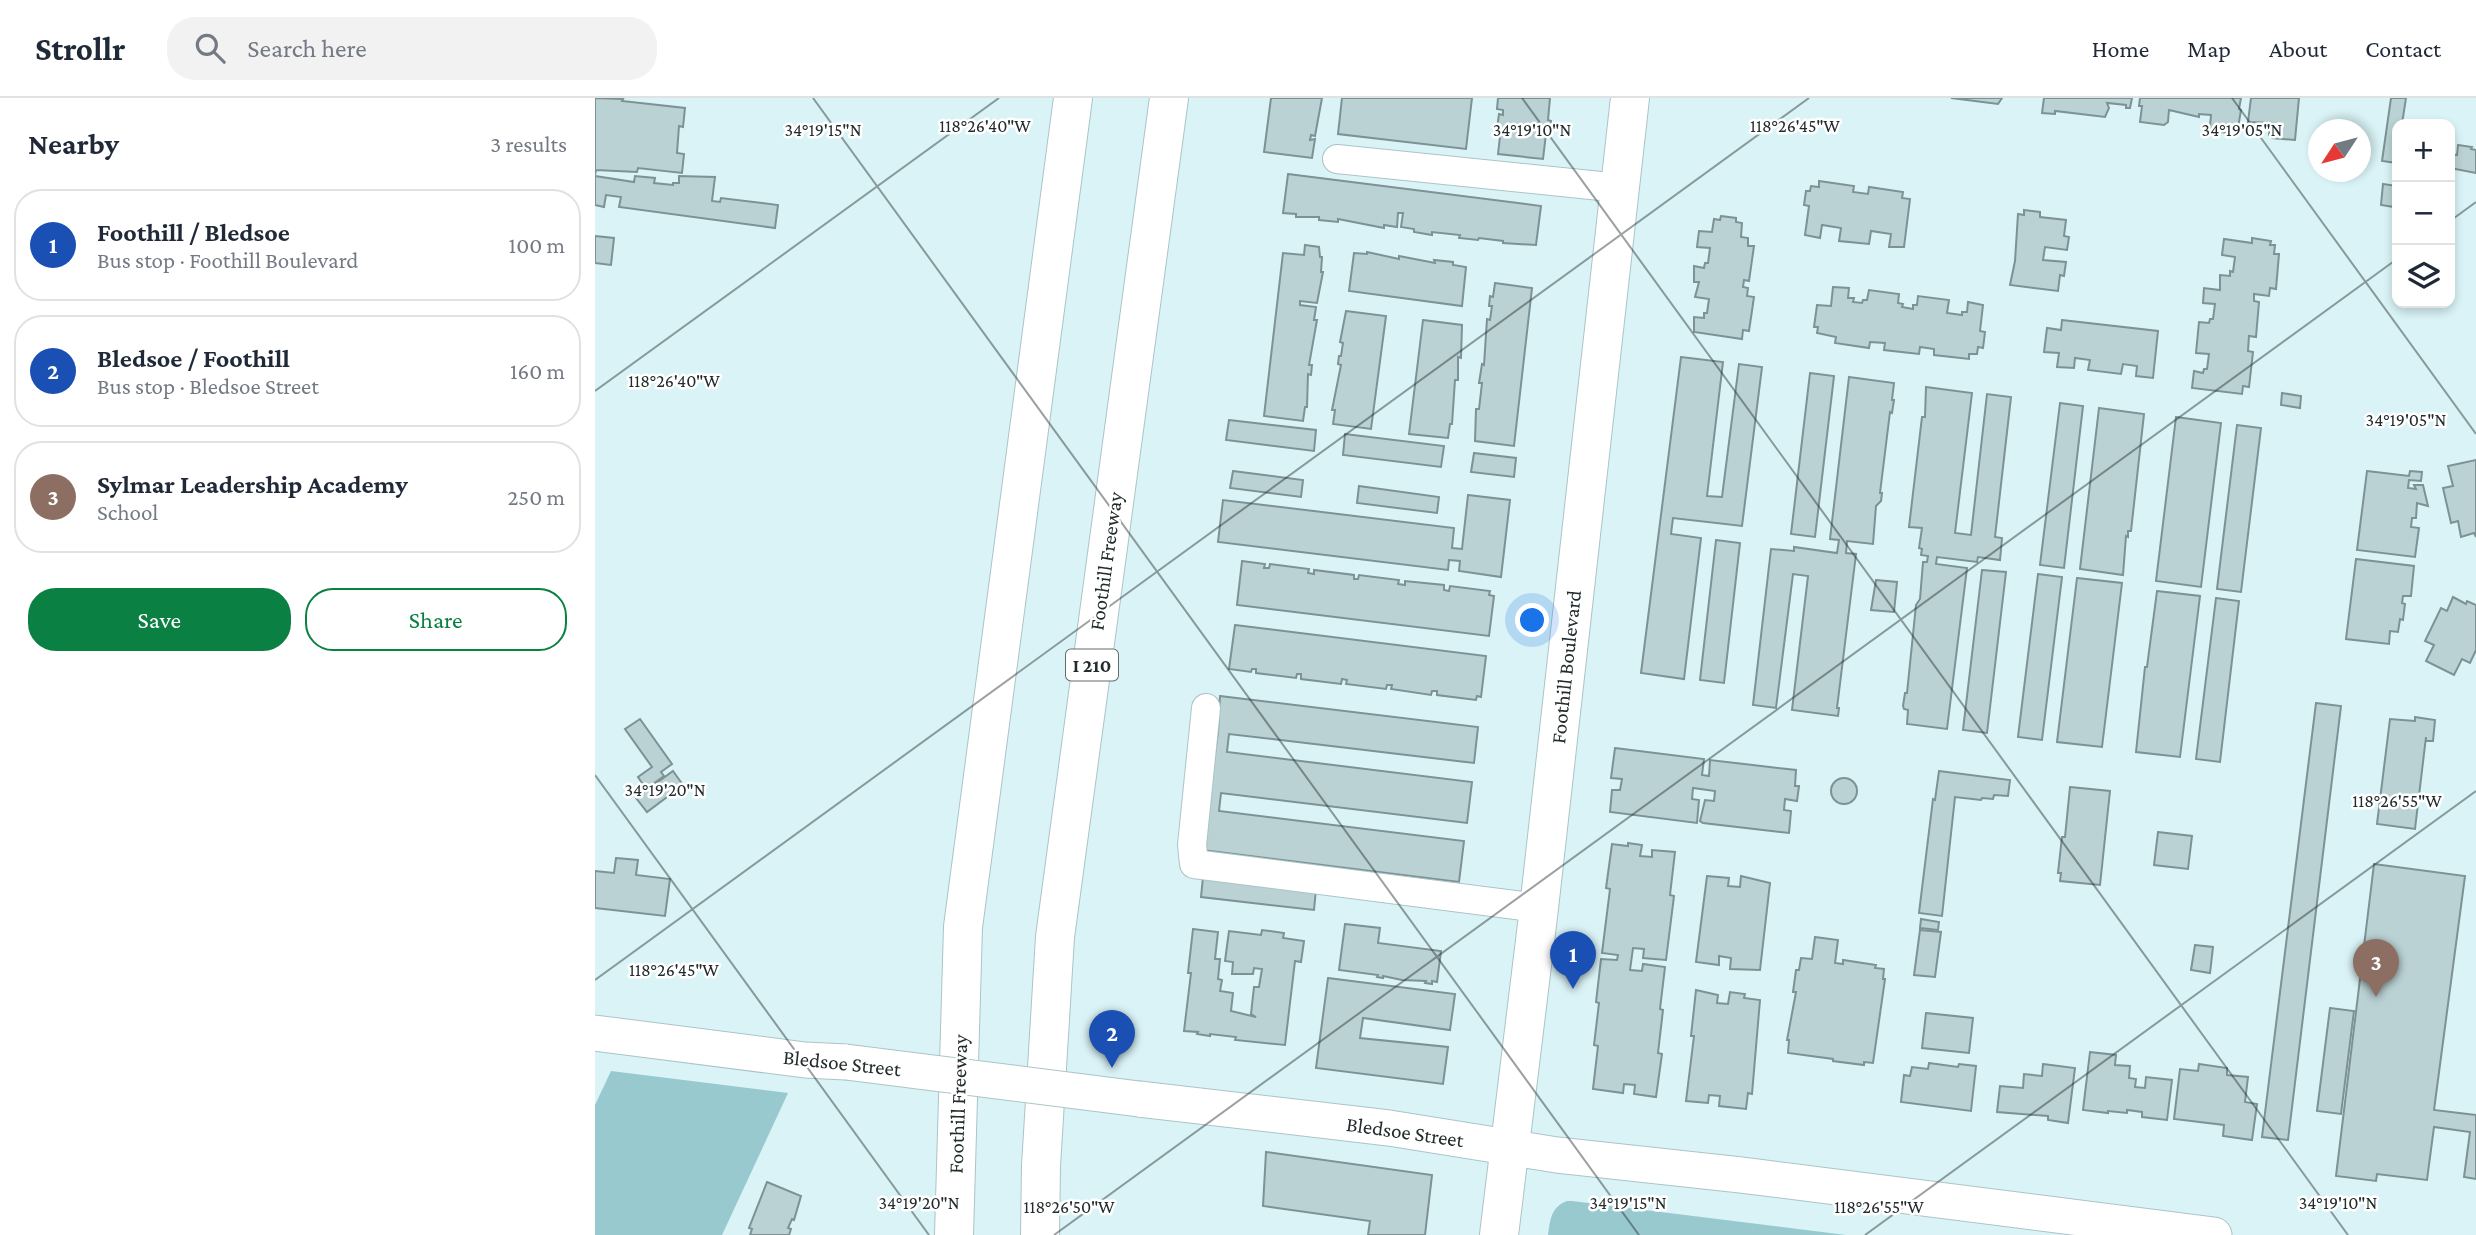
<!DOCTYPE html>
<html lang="en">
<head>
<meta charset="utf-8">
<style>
	body { margin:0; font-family:"Crimson Pro",serif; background:#f2f2f3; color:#1f2937 }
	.controls { position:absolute; right:21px; top:21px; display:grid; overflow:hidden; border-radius:14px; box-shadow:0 4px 10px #0003 }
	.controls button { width:63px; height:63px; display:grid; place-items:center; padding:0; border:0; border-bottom:2px solid #e0e1e3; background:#fff; color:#1f2937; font:35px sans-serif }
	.compass { position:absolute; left:1713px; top:21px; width:63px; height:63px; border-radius:50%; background:#fff; box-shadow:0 4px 10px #0003; rotate:234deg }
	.you { position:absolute; left:938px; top:523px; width:24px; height:24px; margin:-18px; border:5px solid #fff; border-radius:50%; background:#1a73e8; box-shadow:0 0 0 10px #1a73e833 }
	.badge { display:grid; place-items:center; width:46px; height:46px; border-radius:50%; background:#0b8043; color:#fff; font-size:23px; font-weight:700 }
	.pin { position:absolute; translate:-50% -58px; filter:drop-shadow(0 2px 4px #0008) }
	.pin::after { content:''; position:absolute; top:37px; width:24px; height:21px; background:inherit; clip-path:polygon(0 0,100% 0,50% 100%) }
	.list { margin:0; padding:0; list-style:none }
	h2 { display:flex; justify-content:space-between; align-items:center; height:91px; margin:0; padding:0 28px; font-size:30px }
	h2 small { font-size:23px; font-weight:400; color:#747a83 }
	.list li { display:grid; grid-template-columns:46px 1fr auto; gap:21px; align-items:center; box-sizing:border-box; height:112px; margin:0 14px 14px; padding:0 14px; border:2px solid #e0e1e3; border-radius:28px }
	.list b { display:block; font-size:26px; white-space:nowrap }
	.list p { margin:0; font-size:23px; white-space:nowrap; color:#747a83 }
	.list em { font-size:23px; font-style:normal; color:#747a83 }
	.actions { display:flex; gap:14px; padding:21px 28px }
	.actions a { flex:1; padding:16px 0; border:2px solid #0b8043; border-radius:28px; text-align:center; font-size:24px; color:#0b8043 }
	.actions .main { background:#0b8043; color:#fff }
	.icon { flex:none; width:38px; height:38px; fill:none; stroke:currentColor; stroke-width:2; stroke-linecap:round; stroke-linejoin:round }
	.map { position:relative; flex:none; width:1881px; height:1137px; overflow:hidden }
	header { display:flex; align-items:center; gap:42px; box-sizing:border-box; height:98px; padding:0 35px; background:#fff; border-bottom:2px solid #e0e1e3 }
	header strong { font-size:33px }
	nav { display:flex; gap:38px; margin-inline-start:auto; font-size:24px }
	.search { width:490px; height:63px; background:#f2f2f3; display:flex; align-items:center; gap:18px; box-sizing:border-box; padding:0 24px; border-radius:28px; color:#747a83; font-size:26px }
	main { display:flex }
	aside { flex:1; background:#fff }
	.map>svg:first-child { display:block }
	.green { fill:#97c9ce }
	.building { fill:#bad2d4; stroke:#7c9295; stroke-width:2 }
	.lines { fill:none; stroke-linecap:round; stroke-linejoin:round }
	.minor-casing { stroke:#acc4c6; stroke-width:30 }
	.tertiary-casing { stroke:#acc4c6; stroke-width:37 }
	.primary-casing { stroke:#acc4c6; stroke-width:40 }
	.motorway-casing { stroke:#acc4c6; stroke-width:40 }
	.minor { stroke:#fff; stroke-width:28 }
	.tertiary { stroke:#fff; stroke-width:35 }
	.primary { stroke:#fff; stroke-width:38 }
	.motorway { stroke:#fff; stroke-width:38 }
	.tertiary-bridge-casing { stroke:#acc4c6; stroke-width:37; stroke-linecap:butt }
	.tertiary-bridge { stroke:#fff; stroke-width:35 }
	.ticks { fill:none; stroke:#232c2d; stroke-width:2; stroke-opacity:0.45 }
	.labels { text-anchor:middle; stroke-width:5; stroke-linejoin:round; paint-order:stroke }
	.shield { fill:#fff; stroke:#656b6c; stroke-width:2 }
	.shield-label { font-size:19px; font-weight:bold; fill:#232c2d }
	.street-label { font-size:21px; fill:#232c2d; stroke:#fff }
	.ticks-label { font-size:18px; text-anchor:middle; fill:#232c2d; stroke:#fff; stroke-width:5; stroke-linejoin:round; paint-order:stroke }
</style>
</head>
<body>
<header>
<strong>Strollr</strong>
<div class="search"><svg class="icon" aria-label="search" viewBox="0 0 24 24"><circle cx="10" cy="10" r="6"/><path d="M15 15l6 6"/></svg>Search here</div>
<nav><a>Home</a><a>Map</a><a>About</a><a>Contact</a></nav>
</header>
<main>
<aside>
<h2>Nearby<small>3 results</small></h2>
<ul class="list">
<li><span class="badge" style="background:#1a4fb4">1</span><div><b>Foothill / Bledsoe</b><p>Bus stop · Foothill Boulevard</p></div><em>100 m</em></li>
<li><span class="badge" style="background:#1a4fb4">2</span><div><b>Bledsoe / Foothill</b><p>Bus stop · Bledsoe Street</p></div><em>160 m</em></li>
<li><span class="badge" style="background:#8d6e63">3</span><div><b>Sylmar Leadership Academy</b><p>School</p></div><em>250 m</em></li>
</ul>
<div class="actions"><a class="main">Save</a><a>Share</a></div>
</aside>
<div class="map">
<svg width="1881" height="1137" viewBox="0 0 1881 1137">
	<rect width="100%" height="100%" fill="#daf3f6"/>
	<g class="green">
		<polygon points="16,973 193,995 127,1137 0,1137 0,1007"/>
		<path d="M972,1103H977L1251,1137H953C955,1122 956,1109 972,1103Z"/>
	</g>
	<g class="building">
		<polygon points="0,0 28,1 27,3 90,10 88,29 84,28 82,55 89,56 87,75 43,70 42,74 1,72 0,77"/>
		<polygon points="676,0 727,0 720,38 716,37 715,42 720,41 717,60 669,54"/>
		<polygon points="747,0 877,0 871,51 743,36"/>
		<polygon points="903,0 955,0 953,22 956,23 955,36 951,36 948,61 903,56 906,30 902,30 904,16 908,17 908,12 902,11"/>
		<polygon points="1356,0 1407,0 1403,6"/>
		<polygon points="1449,0 1537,0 1535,10 1531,10 1531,7 1512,5 1514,10 1510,19 1460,13 1460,16 1447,15"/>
		<polygon points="1545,0 1646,0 1644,11 1646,12 1642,36 1617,33 1615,28 1616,17 1604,16 1604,19 1574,12 1573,24 1569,27 1545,24 1547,8 1544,8"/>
		<polygon points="1656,0 1704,0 1700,42 1677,40 1674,37 1675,28 1678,25 1653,24"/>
		<polygon points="1796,0 1811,0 1807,26 1802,26 1802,65 1787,63"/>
		<polygon points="1863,47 1877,49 1876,51 1881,52 1881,75 1855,70 1855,56 1862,57"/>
		<polygon points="693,76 946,108 941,147 908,145 908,143 884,140 883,142 864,140 865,137 837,134 837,137 819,134 819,131 806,129 808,115 803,115 802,129 789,127 789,130 743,121 743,124 724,122 724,119 701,119 701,116 688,115"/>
		<polygon points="0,78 39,84 40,78 60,80 59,85 78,87 78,85 84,85 84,78 120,79 117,103 125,104 126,100 183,107 180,130 24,109 26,99 11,97 9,109 0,107"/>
		<polygon points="1224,83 1259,88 1258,94 1273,96 1274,89 1308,94 1307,100 1315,101 1309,149 1294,149 1296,136 1276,133 1274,146 1244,143 1246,130 1227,127 1225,140 1210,137 1214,108 1209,107 1211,93 1215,93 1216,88 1224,89"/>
		<polygon points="1788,86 1802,88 1799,109 1786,107"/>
		<polygon points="1429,112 1445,114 1445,119 1471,122 1469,138 1474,139 1472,152 1450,149 1448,162 1471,164 1469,178 1465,177 1463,193 1415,187 1420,163 1423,116 1429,117"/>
		<polygon points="1126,118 1141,120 1141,124 1147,125 1146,139 1153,140 1153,148 1159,148 1154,183 1149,182 1148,189 1153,190 1152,198 1159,199 1154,233 1148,232 1147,241 1099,234 1099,219 1109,220 1109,215 1112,215 1114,201 1100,199 1104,184 1099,184 1099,168 1109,170 1110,165 1113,165 1115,150 1102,149 1104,133 1117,134 1119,121 1125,122"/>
		<polygon points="0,138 19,140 16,167 0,165"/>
		<polygon points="1657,140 1676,143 1675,147 1680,147 1679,156 1684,156 1681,191 1675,190 1674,198 1659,196 1659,203 1664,204 1661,239 1654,238 1653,253 1658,254 1654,289 1648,288 1647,296 1597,290 1599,273 1608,275 1609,271 1612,271 1614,256 1601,255 1604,224 1614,225 1615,221 1618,221 1620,206 1608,205 1609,190 1625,192 1625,177 1635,178 1635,173 1638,174 1640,159 1627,157 1629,141 1657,145"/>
		<polygon points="710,147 724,149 725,159 727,159 726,174 728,174 722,205 705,203 705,207 721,209 719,222 722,222 714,267 717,267 716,277 713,276 712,309 710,309 708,323 669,318 688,155 709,157"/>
		<polygon points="772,154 804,161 804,158 840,165 839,162 858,164 858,167 871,169 867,208 754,193 759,155 772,156"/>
		<polygon points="900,185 937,190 919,348 880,343 881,311 884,311 887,285 884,285 887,266 889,267 892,221 895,222 897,208 894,208 895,198 898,199"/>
		<polygon points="1238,189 1254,190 1253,200 1259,200 1258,204 1267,205 1268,202 1272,202 1274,192 1304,196 1303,205 1308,206 1307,209 1318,211 1318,207 1322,207 1323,198 1354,202 1352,215 1367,217 1367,214 1372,214 1373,204 1388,207 1385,233 1390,234 1388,250 1383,249 1382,256 1374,256 1374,261 1339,257 1339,251 1325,249 1324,256 1289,252 1290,245 1275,244 1274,250 1240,245 1241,239 1222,235 1223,229 1219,229 1222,207 1236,208"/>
		<polygon points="751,213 791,218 776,331 738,326 740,312 737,312 746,267 743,266 744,258 746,258 748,245 745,244"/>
		<polygon points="828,222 867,227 866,260 863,259 863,282 860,282 857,326 855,326 853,340 814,336"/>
		<polygon points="1467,222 1563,233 1558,280 1541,278 1542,268 1528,266 1526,276 1493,272 1495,262 1480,260 1479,270 1462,269 1464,255 1449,254 1452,230 1466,232"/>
		<polygon points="1086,259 1128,264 1112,398 1127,399 1144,266 1167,269 1147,428 1078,420 1076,436 1106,440 1089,581 1046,575"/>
		<polygon points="1215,275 1239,278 1220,439 1196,436"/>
		<polygon points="1254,279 1299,285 1297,302 1299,302 1297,315 1295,314 1285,395 1287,395 1286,403 1281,408 1278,446 1252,443 1251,455 1261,456 1242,610 1244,610 1243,618 1197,612 1213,478 1198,476 1181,610 1158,607 1176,451 1199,453 1199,449 1242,455 1244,442 1235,441"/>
		<polygon points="1331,289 1377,295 1360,435 1376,437 1392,296 1416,299 1400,439 1407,440 1405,462 1383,459 1382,464 1342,459 1341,466 1372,470 1352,631 1312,626 1313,612 1309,611 1308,608 1310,595 1312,595 1321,507 1325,501 1328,464 1332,464 1333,458 1326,457 1327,451 1324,450 1327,430 1314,429 1327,319 1330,319"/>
		<polygon points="1687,295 1706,298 1705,310 1686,307"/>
		<polygon points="1465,305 1488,308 1469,470 1445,467"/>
		<polygon points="1504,310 1549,316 1536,433 1533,433 1533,439 1531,438 1528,477 1485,471"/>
		<polygon points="1581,319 1626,325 1606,489 1561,483"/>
		<polygon points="634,322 721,332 719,353 631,342"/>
		<polygon points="1642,327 1666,330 1646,494 1622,491"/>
		<polygon points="750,336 849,348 846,369 748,357"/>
		<polygon points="879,355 921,360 919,379 876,374"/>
		<polygon points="1881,362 1881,439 1879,435 1866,439 1863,423 1856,425 1848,390 1858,388 1853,368"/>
		<polygon points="638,373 708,382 706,399 635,390"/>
		<polygon points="1772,373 1814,378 1815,373 1827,374 1826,383 1814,382 1813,390 1821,391 1819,387 1828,387 1833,408 1822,405 1821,420 1817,420 1816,429 1824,430 1820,459 1762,452"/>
		<polygon points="764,388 844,399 842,415 762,405"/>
		<polygon points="873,397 915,402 906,479 864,473 865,463 854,462 853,472 623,444 628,402 859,430 857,450 867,451"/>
		<polygon points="1121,442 1145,445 1129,585 1105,582"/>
		<polygon points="1761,461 1819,468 1816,498 1808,498 1807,505 1810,506 1808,522 1805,521 1803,534 1795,533 1794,546 1751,541"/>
		<polygon points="647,463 670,466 669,470 674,470 675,466 714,471 713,475 719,476 719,472 759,477 759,481 763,481 764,477 804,482 803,486 810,487 810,483 849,487 849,492 854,493 855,488 895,493 894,497 899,498 894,538 642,507"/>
		<polygon points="1387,472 1411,474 1392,635 1368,632"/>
		<polygon points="1443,476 1467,479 1447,642 1423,639"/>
		<polygon points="1482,480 1527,485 1507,649 1462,644"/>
		<polygon points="1281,482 1302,484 1299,514 1276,512"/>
		<polygon points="1562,493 1605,498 1585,659 1541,654 1550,569 1552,569"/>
		<polygon points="1858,499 1871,506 1872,503 1881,507 1881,552 1875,565 1867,561 1859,577 1831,563 1839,547 1830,543 1846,510 1852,513"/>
		<polygon points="1621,500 1644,503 1625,664 1601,661"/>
		<polygon points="640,527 891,558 886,599 882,598 881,602 842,597 842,593 837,593 836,597 796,591 797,587 792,587 791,591 751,586 752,582 747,581 746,586 706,581 706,576 702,576 701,580 661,575 661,571 657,571 656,574 634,571"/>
		<polygon points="625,598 883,629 879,665 634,636 632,654 877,684 872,725 626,695 624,713 869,743 864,784 607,752 623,634"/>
		<polygon points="1721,605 1746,608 1693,1042 1667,1039"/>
		<polygon points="1820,619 1840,622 1838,643 1831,643 1831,639 1820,731 1782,726 1795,621 1820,623"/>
		<polygon points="45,621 77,666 66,674 69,678 51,691 43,679 57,669 30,631"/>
		<polygon points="1020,650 1109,661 1107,677 1114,678 1115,662 1201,672 1200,688 1204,688 1202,703 1190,701 1189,712 1196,713 1194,735 1108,725 1105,723 1110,702 1119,703 1120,693 1098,690 1097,701 1104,702 1102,725 1015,714 1017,692 1025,692 1027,681 1016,680"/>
		<polygon points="78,673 88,687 52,714 41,700"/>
		<polygon points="1344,673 1415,682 1413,698 1399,697 1398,701 1387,700 1386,702 1360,699 1347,818 1324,815 1338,701 1340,702"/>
		<circle cx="1249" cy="693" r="13"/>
		<polygon points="1475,689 1515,693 1505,787 1465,783 1466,775 1463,775 1467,739 1470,739"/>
		<polygon points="1563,734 1597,738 1593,771 1559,767"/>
		<polygon points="1033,745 1047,747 1045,758 1057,759 1057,752 1080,754 1075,797 1079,798 1071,862 1048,860 1049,851 1038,850 1035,872 1047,873 1048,866 1070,869 1065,911 1068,912 1063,955 1067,956 1061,999 1039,996 1040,987 1029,986 1028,995 998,991 1003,948 999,947 1004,905 1001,904 1006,861 1022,862 1023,857 1007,855 1015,791 1011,790 1017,746 1033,748"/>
		<polygon points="21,760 43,762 41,777 75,781 70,818 0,810 0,773 19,775"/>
		<polygon points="1779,766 1870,778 1839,1012 1881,1017 1881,1081 1869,1079 1875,1034 1839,1029 1832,1082 1782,1076 1781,1083 1741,1078"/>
		<polygon points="1112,778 1134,780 1133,788 1145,789 1146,778 1175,785 1165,872 1135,871 1136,860 1124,858 1124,867 1101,864"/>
		<polygon points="608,779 721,791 719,812 606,799"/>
		<polygon points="1326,821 1344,824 1343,832 1325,830"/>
		<polygon points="750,826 785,830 783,845 846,853 842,884 837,883 837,886 830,885 831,883 807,882 788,878 788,880 782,879 783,877 744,872"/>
		<polygon points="598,831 623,834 620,861 625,861 623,881 627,882 625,893 638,895 636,913 661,919 656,916 659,889 664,889 667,871 659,870 658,876 637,876 638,864 630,863 634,833 666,837 667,832 689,835 688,840 709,843 706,864 700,863 690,947 640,942 641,939 615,936 615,938 602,936 603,934 589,933 596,875 593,875"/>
		<polygon points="1325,832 1346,834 1340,879 1319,877"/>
		<polygon points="1220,839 1243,842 1240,865 1248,866 1248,862 1281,867 1280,870 1289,871 1288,881 1290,881 1278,965 1269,964 1269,967 1238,963 1238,961 1193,955 1194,942 1192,942 1201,894 1198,894 1201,872 1204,872 1206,860 1217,861"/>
		<polygon points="1600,847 1618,849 1615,875 1596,872"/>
		<polygon points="733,880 860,896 855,932 768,920 765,940 853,949 848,986 721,970"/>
		<polygon points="1101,892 1123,897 1122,905 1133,906 1135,894 1150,896 1149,900 1165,902 1157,996 1153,995 1151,1011 1124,1008 1125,998 1114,997 1113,1005 1091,1003 1099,938 1096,938"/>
		<polygon points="1735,910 1759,913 1746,1016 1722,1013"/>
		<polygon points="1331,915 1378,920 1374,955 1327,950"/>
		<polygon points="1495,954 1521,957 1520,967 1535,968 1534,980 1541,981 1540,989 1550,990 1551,979 1577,982 1572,1022 1547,1019 1547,1014 1532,1012 1532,1015 1513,1013 1513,1015 1488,1012"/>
		<polygon points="1334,965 1363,969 1364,966 1381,968 1376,1013 1306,1004 1309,977 1315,978 1317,969 1333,971"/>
		<polygon points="1448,966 1480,970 1473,1025 1453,1022 1453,1018 1402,1014 1405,988 1428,990 1429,976 1447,978"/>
		<polygon points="1604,966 1632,970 1632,977 1653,979 1650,1004 1662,1006 1657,1042 1628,1038 1629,1027 1579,1021 1585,971 1603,973"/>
		<polygon points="671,1054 837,1077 830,1137 773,1137 775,1123 668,1108"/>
		<polygon points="172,1084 206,1098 199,1122 197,1121 193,1130 196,1131 194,1137 155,1137 157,1131 154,1130"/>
	</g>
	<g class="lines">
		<defs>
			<g id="minor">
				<polyline points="742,61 1025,90"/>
				<polyline points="611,610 597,747 599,766 944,810"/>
			</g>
			<g id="tertiary">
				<polyline points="0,935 210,962 251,964"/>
				<polyline points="544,1001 794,1030 962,1057 1146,1077 1619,1137"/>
			</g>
			<polyline id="primary" points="904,1137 944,810 1035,0"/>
			<g id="motorway">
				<polyline points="359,1137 368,829 478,0"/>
				<polyline points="445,1137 446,1068 460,839 574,0"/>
			</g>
		</defs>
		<use href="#minor" class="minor-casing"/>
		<use href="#tertiary" class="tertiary-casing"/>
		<use href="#primary" class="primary-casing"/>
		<use href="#motorway" class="motorway-casing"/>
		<use href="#minor" class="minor"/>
		<use href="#tertiary" class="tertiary"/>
		<use href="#primary" class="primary"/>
		<use href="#motorway" class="motorway"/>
		<defs>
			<polyline id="tertiary-bridge" points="251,964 544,1001"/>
		</defs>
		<use href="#tertiary-bridge" class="tertiary-bridge-casing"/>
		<use href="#tertiary-bridge" class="tertiary-bridge"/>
	</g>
	<path class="ticks" d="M218,0L1044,1137M927,0L1753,1137M1637,0L1881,336M1855,123L1881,104M0,293L404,0M0,677L334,1137M0,882L1214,0M459,1137L1802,161M1270,1137L1881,693"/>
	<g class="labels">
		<rect class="shield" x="471" y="551.5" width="52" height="31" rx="5"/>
		<g class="shield-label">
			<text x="497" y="574">I 210</text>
		</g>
		<g class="street-label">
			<text transform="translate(511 463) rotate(-82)" y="7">Foothill Freeway</text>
			<text transform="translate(971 569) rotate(-84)" y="7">Foothill Boulevard</text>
			<text transform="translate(247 965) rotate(6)" y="7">Bledsoe Street</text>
			<text transform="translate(363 1006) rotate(-88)" y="7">Foothill Freeway</text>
			<text transform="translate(810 1034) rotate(8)" y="7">Bledsoe Street</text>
		</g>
	</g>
	<g class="ticks-label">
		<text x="390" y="34">118°26'40"W</text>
		<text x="1200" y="34">118°26'45"W</text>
		<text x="228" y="38">34°19'15"N</text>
		<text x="937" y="38">34°19'10"N</text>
		<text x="1647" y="38">34°19'05"N</text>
		<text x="79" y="289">118°26'40"W</text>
		<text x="1811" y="328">34°19'05"N</text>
		<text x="70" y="698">34°19'20"N</text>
		<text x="1802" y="709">118°26'55"W</text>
		<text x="79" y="878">118°26'45"W</text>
		<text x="324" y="1111">34°19'20"N</text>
		<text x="1033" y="1111">34°19'15"N</text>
		<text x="1743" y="1111">34°19'10"N</text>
		<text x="474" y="1115">118°26'50"W</text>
		<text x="1284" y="1115">118°26'55"W</text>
	</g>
</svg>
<div class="controls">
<button>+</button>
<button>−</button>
<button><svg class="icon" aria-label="layers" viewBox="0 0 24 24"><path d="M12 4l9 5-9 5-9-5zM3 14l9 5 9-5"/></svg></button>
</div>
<svg class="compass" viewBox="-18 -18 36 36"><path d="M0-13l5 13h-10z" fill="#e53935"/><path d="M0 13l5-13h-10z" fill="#747a83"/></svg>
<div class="you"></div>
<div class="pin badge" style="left:978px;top:891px;background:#1a4fb4">1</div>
<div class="pin badge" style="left:517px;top:970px;background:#1a4fb4">2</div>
<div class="pin badge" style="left:1781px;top:899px;background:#8d6e63">3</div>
</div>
</main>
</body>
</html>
